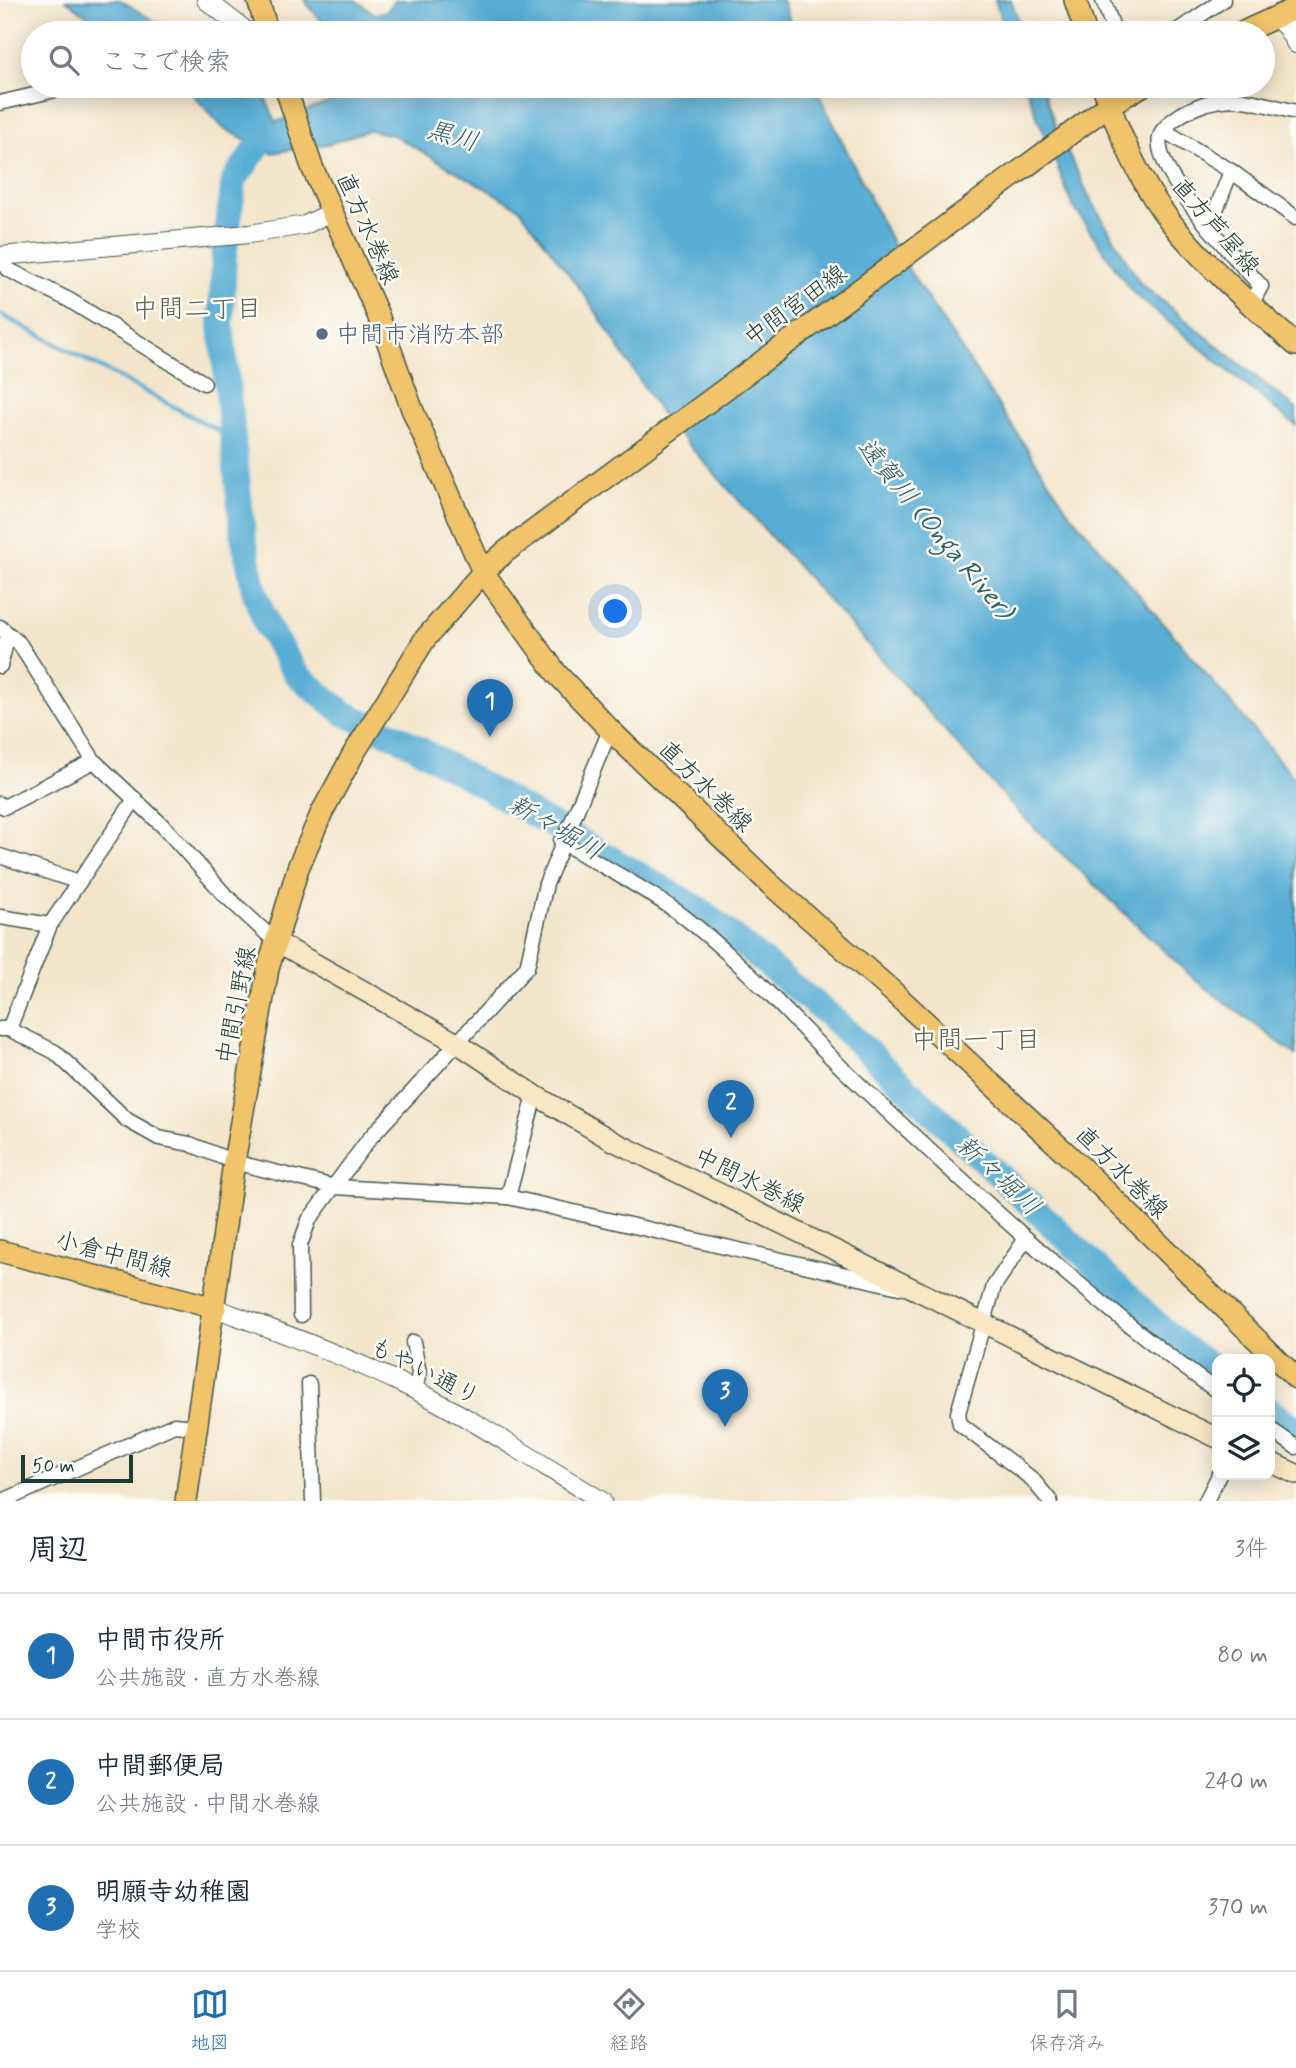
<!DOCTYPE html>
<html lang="ja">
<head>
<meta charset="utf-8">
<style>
	body { margin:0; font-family:Mynerve,"Klee One",sans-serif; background:#f2f2f3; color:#1f2937 }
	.controls { position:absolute; right:21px; bottom:21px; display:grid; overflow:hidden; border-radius:14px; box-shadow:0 4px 18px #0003 }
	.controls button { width:63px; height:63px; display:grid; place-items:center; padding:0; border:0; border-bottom:2px solid #e0e1e3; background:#fff; color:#1f2937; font:35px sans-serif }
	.scale { position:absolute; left:21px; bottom:18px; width:112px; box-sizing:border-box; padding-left:7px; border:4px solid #1f3d34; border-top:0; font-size:19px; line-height:24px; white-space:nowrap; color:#1f3d34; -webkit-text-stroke:5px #fdfcf7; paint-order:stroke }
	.you { position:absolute; left:616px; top:612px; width:24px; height:24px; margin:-18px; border:5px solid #fff; border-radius:50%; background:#1a73e8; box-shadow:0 0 0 10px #1a73e833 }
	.badge { display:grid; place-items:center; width:46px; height:46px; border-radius:50%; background:#1f6fb2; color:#fff; font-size:23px; font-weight:700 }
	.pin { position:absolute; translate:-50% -58px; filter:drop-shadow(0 2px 4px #0008) }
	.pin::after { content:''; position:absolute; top:37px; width:24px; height:21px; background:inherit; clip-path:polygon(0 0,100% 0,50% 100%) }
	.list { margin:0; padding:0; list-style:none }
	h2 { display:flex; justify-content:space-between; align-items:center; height:91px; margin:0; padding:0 28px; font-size:30px }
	h2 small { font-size:23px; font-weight:400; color:#747a83 }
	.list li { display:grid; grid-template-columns:46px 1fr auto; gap:21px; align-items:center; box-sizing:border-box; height:126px; padding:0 28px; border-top:2px solid #e0e1e3 }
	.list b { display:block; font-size:26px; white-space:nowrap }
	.list p { margin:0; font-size:23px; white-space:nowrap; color:#747a83 }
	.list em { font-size:23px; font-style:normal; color:#747a83 }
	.icon { flex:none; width:38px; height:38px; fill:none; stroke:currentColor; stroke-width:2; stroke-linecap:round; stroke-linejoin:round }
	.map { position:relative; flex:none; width:1296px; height:1501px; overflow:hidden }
	.search { position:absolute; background:#fff; box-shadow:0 4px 18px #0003; left:21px; right:21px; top:21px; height:77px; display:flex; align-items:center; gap:18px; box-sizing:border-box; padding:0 24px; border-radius:38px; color:#747a83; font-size:26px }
	.sheet { height:469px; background:#fff }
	nav { display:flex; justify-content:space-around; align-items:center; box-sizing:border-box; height:98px; border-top:2px solid #e0e1e3; background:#fff; font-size:19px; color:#747a83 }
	nav a { display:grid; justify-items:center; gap:4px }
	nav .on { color:#1f6fb2 }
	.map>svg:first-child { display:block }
	.water { fill:#58add4; stroke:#3c7584; stroke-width:2 }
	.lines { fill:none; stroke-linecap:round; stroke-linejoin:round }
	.stream { stroke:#58add4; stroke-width:4.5 }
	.river { stroke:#58add4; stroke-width:26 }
	.minor-casing { stroke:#3f564b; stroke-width:17 }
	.tertiary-casing { stroke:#3f564b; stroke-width:20 }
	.secondary-casing { stroke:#3f564b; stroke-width:22 }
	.primary-casing { stroke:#3f564b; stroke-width:24 }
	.minor { stroke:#fff; stroke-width:14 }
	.tertiary { stroke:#fff; stroke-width:18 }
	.secondary { stroke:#f9e7c3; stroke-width:19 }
	.primary { stroke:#f1c36a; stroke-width:21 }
	.service-dot { fill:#5c6f8a; stroke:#fdfcf7; stroke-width:2.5 }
	.labels { text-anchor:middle; stroke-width:5; stroke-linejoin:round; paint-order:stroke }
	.street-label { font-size:24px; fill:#1f3d34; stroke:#fdfcf7 }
	.service-label { font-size:24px; fill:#4e5e75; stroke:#fdfcf7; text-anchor:start }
	.water-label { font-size:26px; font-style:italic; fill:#305f64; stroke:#fdfcf7 }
	.neighbourhood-label { font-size:26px; fill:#5f6451; stroke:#fdfcf7 }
</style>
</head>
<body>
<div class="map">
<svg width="1296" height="1501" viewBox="0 0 1296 1501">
	<rect width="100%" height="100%" fill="#fdfcf7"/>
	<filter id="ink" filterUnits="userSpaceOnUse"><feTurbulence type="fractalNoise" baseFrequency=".0143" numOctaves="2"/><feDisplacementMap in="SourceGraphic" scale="14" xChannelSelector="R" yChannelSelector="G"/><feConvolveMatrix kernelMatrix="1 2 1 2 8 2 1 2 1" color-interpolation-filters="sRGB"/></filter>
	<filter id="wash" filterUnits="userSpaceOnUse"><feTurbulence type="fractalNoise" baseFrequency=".00686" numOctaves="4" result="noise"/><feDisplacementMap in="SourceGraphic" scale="28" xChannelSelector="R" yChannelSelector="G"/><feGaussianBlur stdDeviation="1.57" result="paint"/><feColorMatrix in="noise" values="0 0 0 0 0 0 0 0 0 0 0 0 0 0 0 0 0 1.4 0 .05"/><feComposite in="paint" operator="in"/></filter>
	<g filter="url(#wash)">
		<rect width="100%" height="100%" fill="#f3e5cb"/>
		<g class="water">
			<polygon points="66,0 120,0 174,33 110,33"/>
			<polygon points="304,0 355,0 375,14 387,11 396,0 782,0 795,33 331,33"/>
			<polygon points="995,0 1011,0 1023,33 1006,33"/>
			<polygon points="185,86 231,86 246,100 264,95 276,122 346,96 343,86 815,86 895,249 1069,512 1296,780 1296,1055 1194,979 1018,812 661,414 589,301 519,208 393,135 369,130 328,144 272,153 223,128"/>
			<polygon points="1025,86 1042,86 1055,125 1089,196 1140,283 1296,409 1296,426 1132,292 1073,206"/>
		</g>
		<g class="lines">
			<polyline class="stream" points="0,314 221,432 231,434"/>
			<g class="river">
				<polyline points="263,139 234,180 224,257 221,325 243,535 255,593 267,626 296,674 345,714 398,737 699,909 831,1017 1173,1339 1217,1371"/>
				<polyline points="1270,1410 1296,1429"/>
			</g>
		</g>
	</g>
	<g filter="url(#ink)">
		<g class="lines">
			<defs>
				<g id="minor">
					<polyline points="1103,0 1115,33"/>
					<polyline points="1174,33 1223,0"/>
					<polyline points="0,103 72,86"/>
					<polyline points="1163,130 1231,171 1296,218"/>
					<polyline points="1209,228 1231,171"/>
					<polyline points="3,256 7,269 69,300 204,383"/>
					<path d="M1251,305L1261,286C1237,260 1152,172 1160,137C1163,127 1174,119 1182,114C1226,89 1249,101 1296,112"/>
					<polyline points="0,627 19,643 94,761 164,827 225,895 275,941"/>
					<polyline points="0,666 8,635"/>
					<polyline points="0,804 4,807 94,761"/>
					<path d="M561,841C601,866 646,888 683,916C742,961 791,1018 844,1070C963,1183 1083,1296 1217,1391"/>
					<polyline points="0,856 79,882"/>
					<polyline points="0,917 50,925"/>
					<polyline points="0,1029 9,1029 55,1052 127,1120 159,1138 190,1144 234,1162 335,1187 508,1197 899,1287"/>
					<polyline points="9,1029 50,925 135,799"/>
					<polyline points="508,1197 535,1095"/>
					<polyline points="1025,1240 994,1286 958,1413 960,1424 1032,1479 1050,1501"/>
					<polyline points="301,1315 300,1245 309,1220 369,1139 527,967 546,884 610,730"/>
					<polyline points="413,1342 419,1373 415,1390"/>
					<polyline points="309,1384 313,1501"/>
					<polyline points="1270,1429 1296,1447"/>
					<polyline points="3,1501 174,1425 196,1427"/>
					<polyline points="1206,1501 1219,1475"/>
				</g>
				<g id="tertiary">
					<polyline points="206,0 249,33"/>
					<polyline points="1275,17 1286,27 1296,44"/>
					<polyline points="0,256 249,234 305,225 330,213"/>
					<path d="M215,1308C282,1333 349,1357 413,1389C478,1422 539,1463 602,1501"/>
				</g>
				<g id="secondary">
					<polyline points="275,941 457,1043 535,1095 611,1140 1217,1438"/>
					<polyline points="1270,1462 1296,1474"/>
				</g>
				<g id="primary">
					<polyline points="258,0 268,33"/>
					<polyline points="1075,0 1086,33"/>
					<polyline points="1241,33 1296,8"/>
					<polyline points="285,86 312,167 378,315 412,409 483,572 557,674 610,730 770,884 892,991 1081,1167 1296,1378"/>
					<path d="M1103,86C1117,129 1141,185 1170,221C1207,267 1252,306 1296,345"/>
					<polyline points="0,1251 215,1308"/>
					<polyline points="186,1501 234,1162 268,969 298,868 322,812 354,753 425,639 483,572 505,552 1109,105 1142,86"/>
				</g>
			</defs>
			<use href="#minor" class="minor-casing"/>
			<use href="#tertiary" class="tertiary-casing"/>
			<use href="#secondary" class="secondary-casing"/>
			<use href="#primary" class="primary-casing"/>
			<use href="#minor" class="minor"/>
			<use href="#tertiary" class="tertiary"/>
			<use href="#secondary" class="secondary"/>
			<use href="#primary" class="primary"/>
		</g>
	</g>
	<circle class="service-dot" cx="322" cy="334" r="7"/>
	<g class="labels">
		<g class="street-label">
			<text transform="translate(1216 226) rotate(49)" y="8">直方芦屋線</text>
			<text transform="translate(368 228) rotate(66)" y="8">直方水巻線</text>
			<text transform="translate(795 305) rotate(-36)" y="8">中間宮田線</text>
			<text transform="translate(706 786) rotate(44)" y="8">直方水巻線</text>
			<text transform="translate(236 1005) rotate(-79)" y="8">中間引野線</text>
			<text transform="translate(1122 1172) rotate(45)" y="8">直方水巻線</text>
			<text transform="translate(750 1180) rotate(26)" y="8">中間水巻線</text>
			<text transform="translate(114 1254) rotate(15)" y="8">小倉中間線</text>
			<text transform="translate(425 1371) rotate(27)" y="8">もやい通り</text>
		</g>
		<g class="service-label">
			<text x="336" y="342">中間市消防本部</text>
		</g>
		<g class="water-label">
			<text transform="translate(453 135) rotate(16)" y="9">黒川</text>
			<text transform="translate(936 528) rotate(50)" y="9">遠賀川 (Onga River)</text>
			<text transform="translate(556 827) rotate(30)" y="9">新々堀川</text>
			<text transform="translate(999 1175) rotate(43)" y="9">新々堀川</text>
		</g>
		<g class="neighbourhood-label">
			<text x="197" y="317">中間二丁目</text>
			<text x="976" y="1048">中間一丁目</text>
		</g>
	</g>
</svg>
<div class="controls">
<button><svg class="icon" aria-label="locate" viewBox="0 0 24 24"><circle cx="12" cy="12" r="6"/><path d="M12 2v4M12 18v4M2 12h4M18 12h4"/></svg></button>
<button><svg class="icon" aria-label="layers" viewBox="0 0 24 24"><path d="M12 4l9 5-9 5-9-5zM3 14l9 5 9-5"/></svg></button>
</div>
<div class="scale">50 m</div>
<div class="you"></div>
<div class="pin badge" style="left:490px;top:737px">1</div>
<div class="pin badge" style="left:731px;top:1138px">2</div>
<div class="pin badge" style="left:725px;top:1427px">3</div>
<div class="search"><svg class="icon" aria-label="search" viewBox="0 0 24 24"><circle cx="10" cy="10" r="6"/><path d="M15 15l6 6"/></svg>ここで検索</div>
</div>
<section class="sheet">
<h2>周辺<small>3件</small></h2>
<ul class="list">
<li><span class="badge">1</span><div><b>中間市役所</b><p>公共施設 · 直方水巻線</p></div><em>80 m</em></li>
<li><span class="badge">2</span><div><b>中間郵便局</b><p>公共施設 · 中間水巻線</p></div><em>240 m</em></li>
<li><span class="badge">3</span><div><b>明願寺幼稚園</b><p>学校</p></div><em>370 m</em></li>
</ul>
</section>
<nav>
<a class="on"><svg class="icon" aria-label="map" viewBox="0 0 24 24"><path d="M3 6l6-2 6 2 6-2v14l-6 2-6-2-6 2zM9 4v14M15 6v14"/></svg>地図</a>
<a><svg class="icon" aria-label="directions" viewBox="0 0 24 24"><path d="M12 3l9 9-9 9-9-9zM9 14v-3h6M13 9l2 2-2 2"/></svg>経路</a>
<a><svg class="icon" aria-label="saved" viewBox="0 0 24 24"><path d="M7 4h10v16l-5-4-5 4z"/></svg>保存済み</a>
</nav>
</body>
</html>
